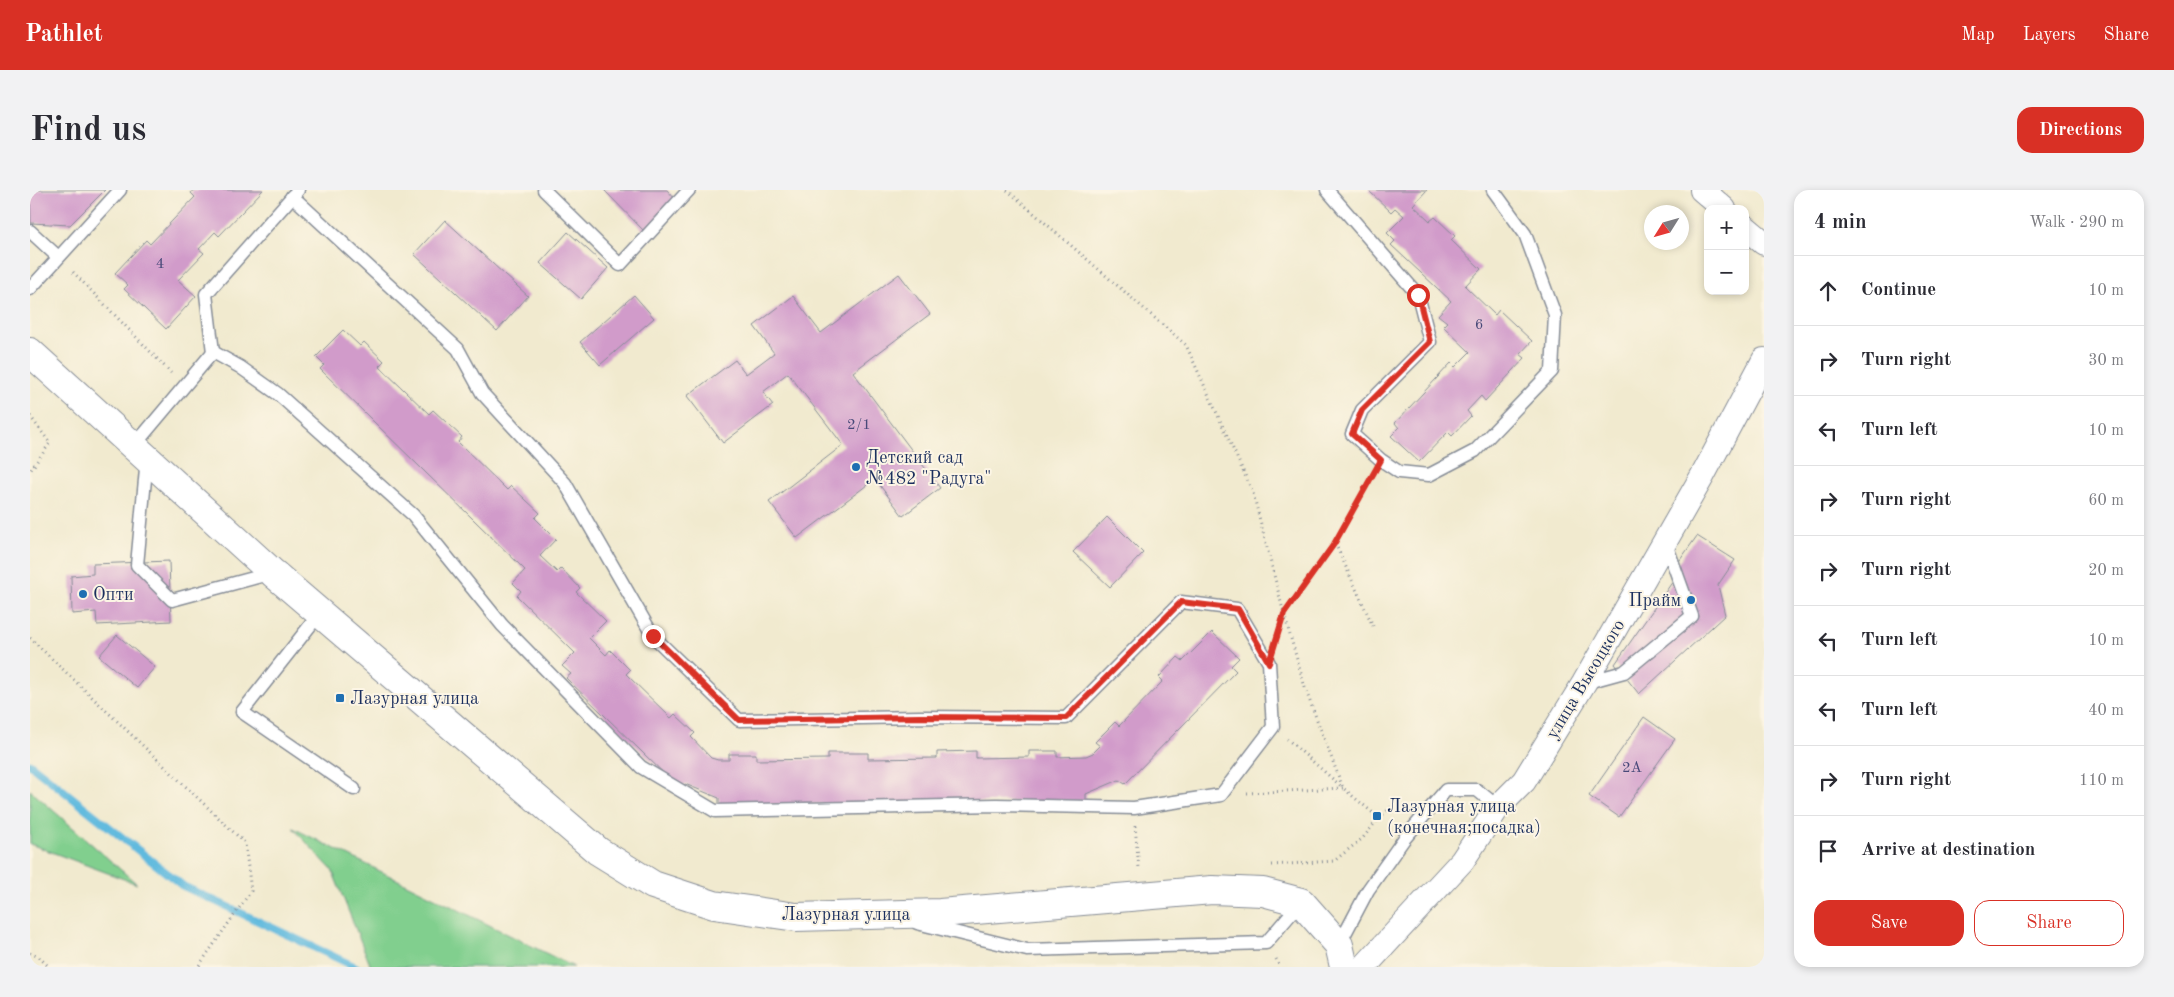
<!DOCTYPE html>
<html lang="en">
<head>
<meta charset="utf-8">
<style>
	body { margin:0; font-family:"Old Standard TT",serif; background:#f2f2f3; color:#2b2b33 }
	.controls { position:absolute; right:15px; top:15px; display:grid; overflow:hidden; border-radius:10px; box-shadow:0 2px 8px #0003 }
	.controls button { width:45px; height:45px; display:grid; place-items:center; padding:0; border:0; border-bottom:1px solid #e1e1e2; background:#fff; color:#2b2b33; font:25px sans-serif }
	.compass { position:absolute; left:1614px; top:15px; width:45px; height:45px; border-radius:50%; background:#fff; box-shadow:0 2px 8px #0003; rotate:233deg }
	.stop { position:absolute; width:15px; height:15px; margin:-11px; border:4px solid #d93025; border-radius:50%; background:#fff }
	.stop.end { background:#d93025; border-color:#fff; box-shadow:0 1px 5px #0008 }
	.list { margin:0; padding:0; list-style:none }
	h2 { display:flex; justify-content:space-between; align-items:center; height:65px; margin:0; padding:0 20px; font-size:21px }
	h2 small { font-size:16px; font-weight:400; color:#7c7c81 }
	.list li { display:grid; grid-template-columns:32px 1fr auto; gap:15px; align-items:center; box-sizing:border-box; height:70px; padding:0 20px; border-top:1px solid #e1e1e2 }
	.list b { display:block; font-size:19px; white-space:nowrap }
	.list em { font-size:16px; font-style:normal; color:#7c7c81 }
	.actions { display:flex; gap:10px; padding:15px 20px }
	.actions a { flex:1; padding:11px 0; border:1px solid #d93025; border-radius:15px; text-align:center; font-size:18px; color:#d93025 }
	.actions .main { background:#d93025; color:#fff }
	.icon { flex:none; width:28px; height:28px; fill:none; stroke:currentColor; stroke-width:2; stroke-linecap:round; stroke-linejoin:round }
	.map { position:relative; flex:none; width:1734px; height:777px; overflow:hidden; border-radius:15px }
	header { display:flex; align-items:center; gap:30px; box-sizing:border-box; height:70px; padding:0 25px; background:#d93025; color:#fff }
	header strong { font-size:24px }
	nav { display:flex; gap:28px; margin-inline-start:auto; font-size:18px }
	.intro { display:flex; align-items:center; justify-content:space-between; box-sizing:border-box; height:120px; padding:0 30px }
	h1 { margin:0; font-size:35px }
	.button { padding:12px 22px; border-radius:15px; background:#d93025; color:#fff; font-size:18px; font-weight:700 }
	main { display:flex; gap:30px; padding:0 30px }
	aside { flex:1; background:#fff; border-radius:15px; box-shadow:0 2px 8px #0003 }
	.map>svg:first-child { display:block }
	.green { fill:#81cf8e; stroke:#4e7f76 }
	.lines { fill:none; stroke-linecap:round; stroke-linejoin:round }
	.stream { stroke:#61bade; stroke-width:8 }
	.building { fill:#d19bca }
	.lane-casing { stroke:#868c96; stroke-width:15 }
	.street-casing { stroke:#868c96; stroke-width:26 }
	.secondary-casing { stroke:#868c96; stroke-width:30 }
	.path { stroke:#868c96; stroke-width:3; stroke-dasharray:1 4; stroke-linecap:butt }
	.lane { stroke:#fff; stroke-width:12 }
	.street { stroke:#fff; stroke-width:24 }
	.secondary { stroke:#fff; stroke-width:28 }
	.route { stroke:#d93025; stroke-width:6 }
	.poi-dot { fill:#1f6fb2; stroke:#fcf5e5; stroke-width:2 }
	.labels { text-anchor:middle; stroke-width:4; stroke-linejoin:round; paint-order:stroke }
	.number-label { font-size:15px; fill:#484a79 }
	.poi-label { font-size:18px; fill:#1b2f5e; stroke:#fcf5e5; text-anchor:start }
	.street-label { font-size:18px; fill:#1b2f5e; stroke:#fcf5e5 }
</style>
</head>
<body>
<header>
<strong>Pathlet</strong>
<nav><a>Map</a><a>Layers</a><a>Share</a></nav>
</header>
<div class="intro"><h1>Find us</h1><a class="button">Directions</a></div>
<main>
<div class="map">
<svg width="1734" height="777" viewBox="0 0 1734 777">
	<rect width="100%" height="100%" fill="#fcf5e5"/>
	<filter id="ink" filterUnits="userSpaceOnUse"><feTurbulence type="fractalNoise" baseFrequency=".02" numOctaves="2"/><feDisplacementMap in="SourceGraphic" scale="10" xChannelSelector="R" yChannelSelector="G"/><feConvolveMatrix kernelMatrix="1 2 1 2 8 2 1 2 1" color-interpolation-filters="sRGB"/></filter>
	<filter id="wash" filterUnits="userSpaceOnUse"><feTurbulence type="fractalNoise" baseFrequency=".0096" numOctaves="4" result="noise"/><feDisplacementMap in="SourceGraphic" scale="20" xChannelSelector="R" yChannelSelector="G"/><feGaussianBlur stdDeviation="1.12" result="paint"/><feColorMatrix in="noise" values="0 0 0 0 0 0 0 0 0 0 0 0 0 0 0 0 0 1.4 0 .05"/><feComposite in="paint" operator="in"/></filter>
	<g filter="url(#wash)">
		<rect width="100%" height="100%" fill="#f1eacf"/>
		<g class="green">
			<polygon points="0,600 107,694 0,654"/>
			<polygon points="263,638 544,777 341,777 302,680"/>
		</g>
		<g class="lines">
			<polyline class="stream" points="0,574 153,696 326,777"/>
		</g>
		<g id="blocks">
			<g class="building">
				<polygon points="0,0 75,0 40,35 1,33"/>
				<polygon points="163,0 233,0 189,46 185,42 169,59 174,63 148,90 166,106 136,139 94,99 98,95 85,83 116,50 120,54 165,7 161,3"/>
				<polygon points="574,0 637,0 646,10 615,42"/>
				<polygon points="1338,0 1397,0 1383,15 1400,31 1405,27 1425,46 1421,50 1451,79 1435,96 1465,125 1469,120 1502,151 1490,164 1495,168 1455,211 1451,206 1437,221 1441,226 1422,246 1418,242 1389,272 1361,246 1369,238 1365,233 1421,173 1425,177 1440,162 1413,136 1417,132 1408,125 1421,111 1361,55 1365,51 1357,43 1374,26 1365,18 1361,22"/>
				<polygon points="415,30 498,106 467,141 384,64"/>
				<polygon points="538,42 578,78 551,109 510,73"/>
				<polygon points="869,84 900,124 823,182 910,298 873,326 845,289 767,348 739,312 813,255 758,183 733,202 743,215 693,253 657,206 705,170 716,184 744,163 724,136 763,106 791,143"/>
				<polygon points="604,105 624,128 570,175 550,152"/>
				<polygon points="313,140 330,156 334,152 354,171 349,176 399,224 403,220 432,247 428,252 477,300 481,296 510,323 505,328 526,349 510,366 527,382 531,378 550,398 546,402 576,431 559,448 576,465 580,460 600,480 596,484 641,528 645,524 665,543 661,547 681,568 688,570 699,570 699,564 726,564 726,570 798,569 798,563 838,563 838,569 907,568 907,562 946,561 946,568 999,567 999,561 1027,561 1027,567 1056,566 1063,563 1070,556 1065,552 1085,532 1089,536 1133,491 1129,487 1148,467 1153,471 1182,442 1209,468 1201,476 1206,481 1095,594 1089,590 1056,604 1056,611 689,615 689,608 655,594 650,599 536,488 541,484 532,476 545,463 487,406 491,401 483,393 495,380 290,179 294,175 286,167"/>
				<polygon points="1077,327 1113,363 1080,397 1043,362"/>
				<polygon points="1667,346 1705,370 1688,395 1695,425 1609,504 1585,474 1650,381 1645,377"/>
				<polygon points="139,371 141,431 67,435 66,422 42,424 41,386 63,384 63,374"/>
				<polygon points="87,445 125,477 107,498 69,466"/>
				<polygon points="1614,527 1645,549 1589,627 1559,606"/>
			</g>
		</g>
	</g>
	<g filter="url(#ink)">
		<use href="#blocks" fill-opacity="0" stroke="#868c96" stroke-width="1"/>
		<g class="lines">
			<defs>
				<g id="lane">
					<polyline points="514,0 590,75 659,0"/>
					<polyline points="1297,0 1388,105 1400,152 1332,220 1322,244 1351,270 1369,282 1399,285 1445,261 1522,181 1525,125 1495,44 1463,0"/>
					<polyline points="0,41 28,67"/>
					<polyline points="0,99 90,0"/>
					<polyline points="183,162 176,104 268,0"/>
					<polyline points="104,256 183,162 210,177 248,204 383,325 472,435 611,577 685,621 966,615 1104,618 1191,605 1243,537 1239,473 1207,419 1151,412 1036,528 890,527 709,530 623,446 535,293 452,203 428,159 262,6"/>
					<polyline points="117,268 107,375 142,410 242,383"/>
					<polyline points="290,423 212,522 324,599"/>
					<polyline points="1554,493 1594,482 1662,426 1635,351"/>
					<polyline points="887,733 997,760 1236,753 1271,712"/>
					<polyline points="1309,755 1338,700 1374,649 1416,600 1447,600 1468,617"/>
				</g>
				<g id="street">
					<polyline points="1672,0 1694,19"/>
					<polyline points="1715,37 1734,53"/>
					<polyline points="1334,777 1432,671 1468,617 1494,591 1554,493 1673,285 1734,170"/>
				</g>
				<polyline id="secondary" points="0,162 243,383 568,661 623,695 684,715 766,727 910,723 1182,700 1233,702 1271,712 1309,755 1314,777"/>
			</defs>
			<use href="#lane" class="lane-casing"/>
			<use href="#street" class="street-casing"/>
			<use href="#secondary" class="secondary-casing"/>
			<g class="path">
				<polyline points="977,0 1156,155 1223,303 1254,424 1276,501 1313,598 1349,628"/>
				<polyline points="43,82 141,183"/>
				<polyline points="0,226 20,253 0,281"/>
				<polyline points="1341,288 1305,353 1343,436"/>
				<polyline points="1247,446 1254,424 1305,353"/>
				<polyline points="0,448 215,653 221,701 168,777"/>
				<polyline points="1217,603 1313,598 1257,549"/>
				<polyline points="1105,636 1109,678"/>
				<polyline points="1242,675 1304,671 1333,648 1349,628 1368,611"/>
				<polyline points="0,763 9,767 19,777"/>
				<polyline points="1246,769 1250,777"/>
			</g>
			<use href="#lane" class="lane"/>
			<use href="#street" class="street"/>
			<use href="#secondary" class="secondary"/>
		</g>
	</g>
	<g class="lines" filter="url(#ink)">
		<polyline class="route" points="623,446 709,530 890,527 1036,528 1151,412 1208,419 1239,473 1254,424 1304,354 1351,270 1322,244 1332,220 1400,152 1388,105"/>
	</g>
	<g class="poi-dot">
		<circle cx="826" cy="277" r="5"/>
		<circle cx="53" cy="404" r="5"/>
		<circle cx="1661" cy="410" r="5"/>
		<rect x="305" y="503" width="10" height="10" rx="2.5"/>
		<rect x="1342" y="621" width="10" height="10" rx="2.5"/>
	</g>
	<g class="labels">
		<g class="number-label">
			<text x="130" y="78">4</text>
			<text x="1449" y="139">6</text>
			<text x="829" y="239">2/1</text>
			<text x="1602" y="582">2А</text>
		</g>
		<g class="poi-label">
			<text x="836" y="273">Детский сад<tspan x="836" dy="21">№482 "Радуга"</tspan></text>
			<text x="63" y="410">Опти</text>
			<text x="1651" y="416" text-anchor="end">Прайм</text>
			<text x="320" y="514">Лазурная улица</text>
			<text x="1357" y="622">Лазурная улица<tspan x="1357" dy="21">(конечная;посадка)</tspan></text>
		</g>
		<g class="street-label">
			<text transform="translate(1555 489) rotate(-59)" y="6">улица Высоцкого</text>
			<text x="816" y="730">Лазурная улица</text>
		</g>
	</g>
</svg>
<div class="controls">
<button>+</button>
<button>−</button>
</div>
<svg class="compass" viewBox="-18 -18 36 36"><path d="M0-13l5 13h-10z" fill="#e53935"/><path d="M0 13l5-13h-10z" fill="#7c7c81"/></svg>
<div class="stop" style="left:1388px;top:105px"></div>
<div class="stop end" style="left:623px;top:446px"></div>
</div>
<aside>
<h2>4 min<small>Walk · 290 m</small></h2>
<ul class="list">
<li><svg class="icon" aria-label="ahead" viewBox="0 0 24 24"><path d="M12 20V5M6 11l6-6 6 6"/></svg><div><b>Continue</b></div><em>10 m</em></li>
<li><svg class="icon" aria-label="right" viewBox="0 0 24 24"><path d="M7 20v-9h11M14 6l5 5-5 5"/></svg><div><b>Turn right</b></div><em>30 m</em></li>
<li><svg class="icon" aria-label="left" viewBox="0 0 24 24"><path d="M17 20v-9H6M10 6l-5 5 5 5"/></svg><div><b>Turn left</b></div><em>10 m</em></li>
<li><svg class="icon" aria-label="right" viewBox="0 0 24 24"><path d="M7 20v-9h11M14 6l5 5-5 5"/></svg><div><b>Turn right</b></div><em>60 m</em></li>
<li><svg class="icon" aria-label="right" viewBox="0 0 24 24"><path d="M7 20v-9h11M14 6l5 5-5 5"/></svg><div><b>Turn right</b></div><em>20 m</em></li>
<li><svg class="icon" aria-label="left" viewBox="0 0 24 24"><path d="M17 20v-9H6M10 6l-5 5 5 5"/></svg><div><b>Turn left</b></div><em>10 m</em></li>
<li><svg class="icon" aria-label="left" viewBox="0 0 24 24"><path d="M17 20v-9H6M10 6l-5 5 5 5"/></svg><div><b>Turn left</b></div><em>40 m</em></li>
<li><svg class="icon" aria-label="right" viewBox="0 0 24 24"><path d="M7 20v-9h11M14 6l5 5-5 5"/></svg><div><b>Turn right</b></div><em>110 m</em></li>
<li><svg class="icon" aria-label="arrive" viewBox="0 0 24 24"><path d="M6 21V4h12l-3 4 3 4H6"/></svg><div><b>Arrive at destination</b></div></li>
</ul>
<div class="actions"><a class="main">Save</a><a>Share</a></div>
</aside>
</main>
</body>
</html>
